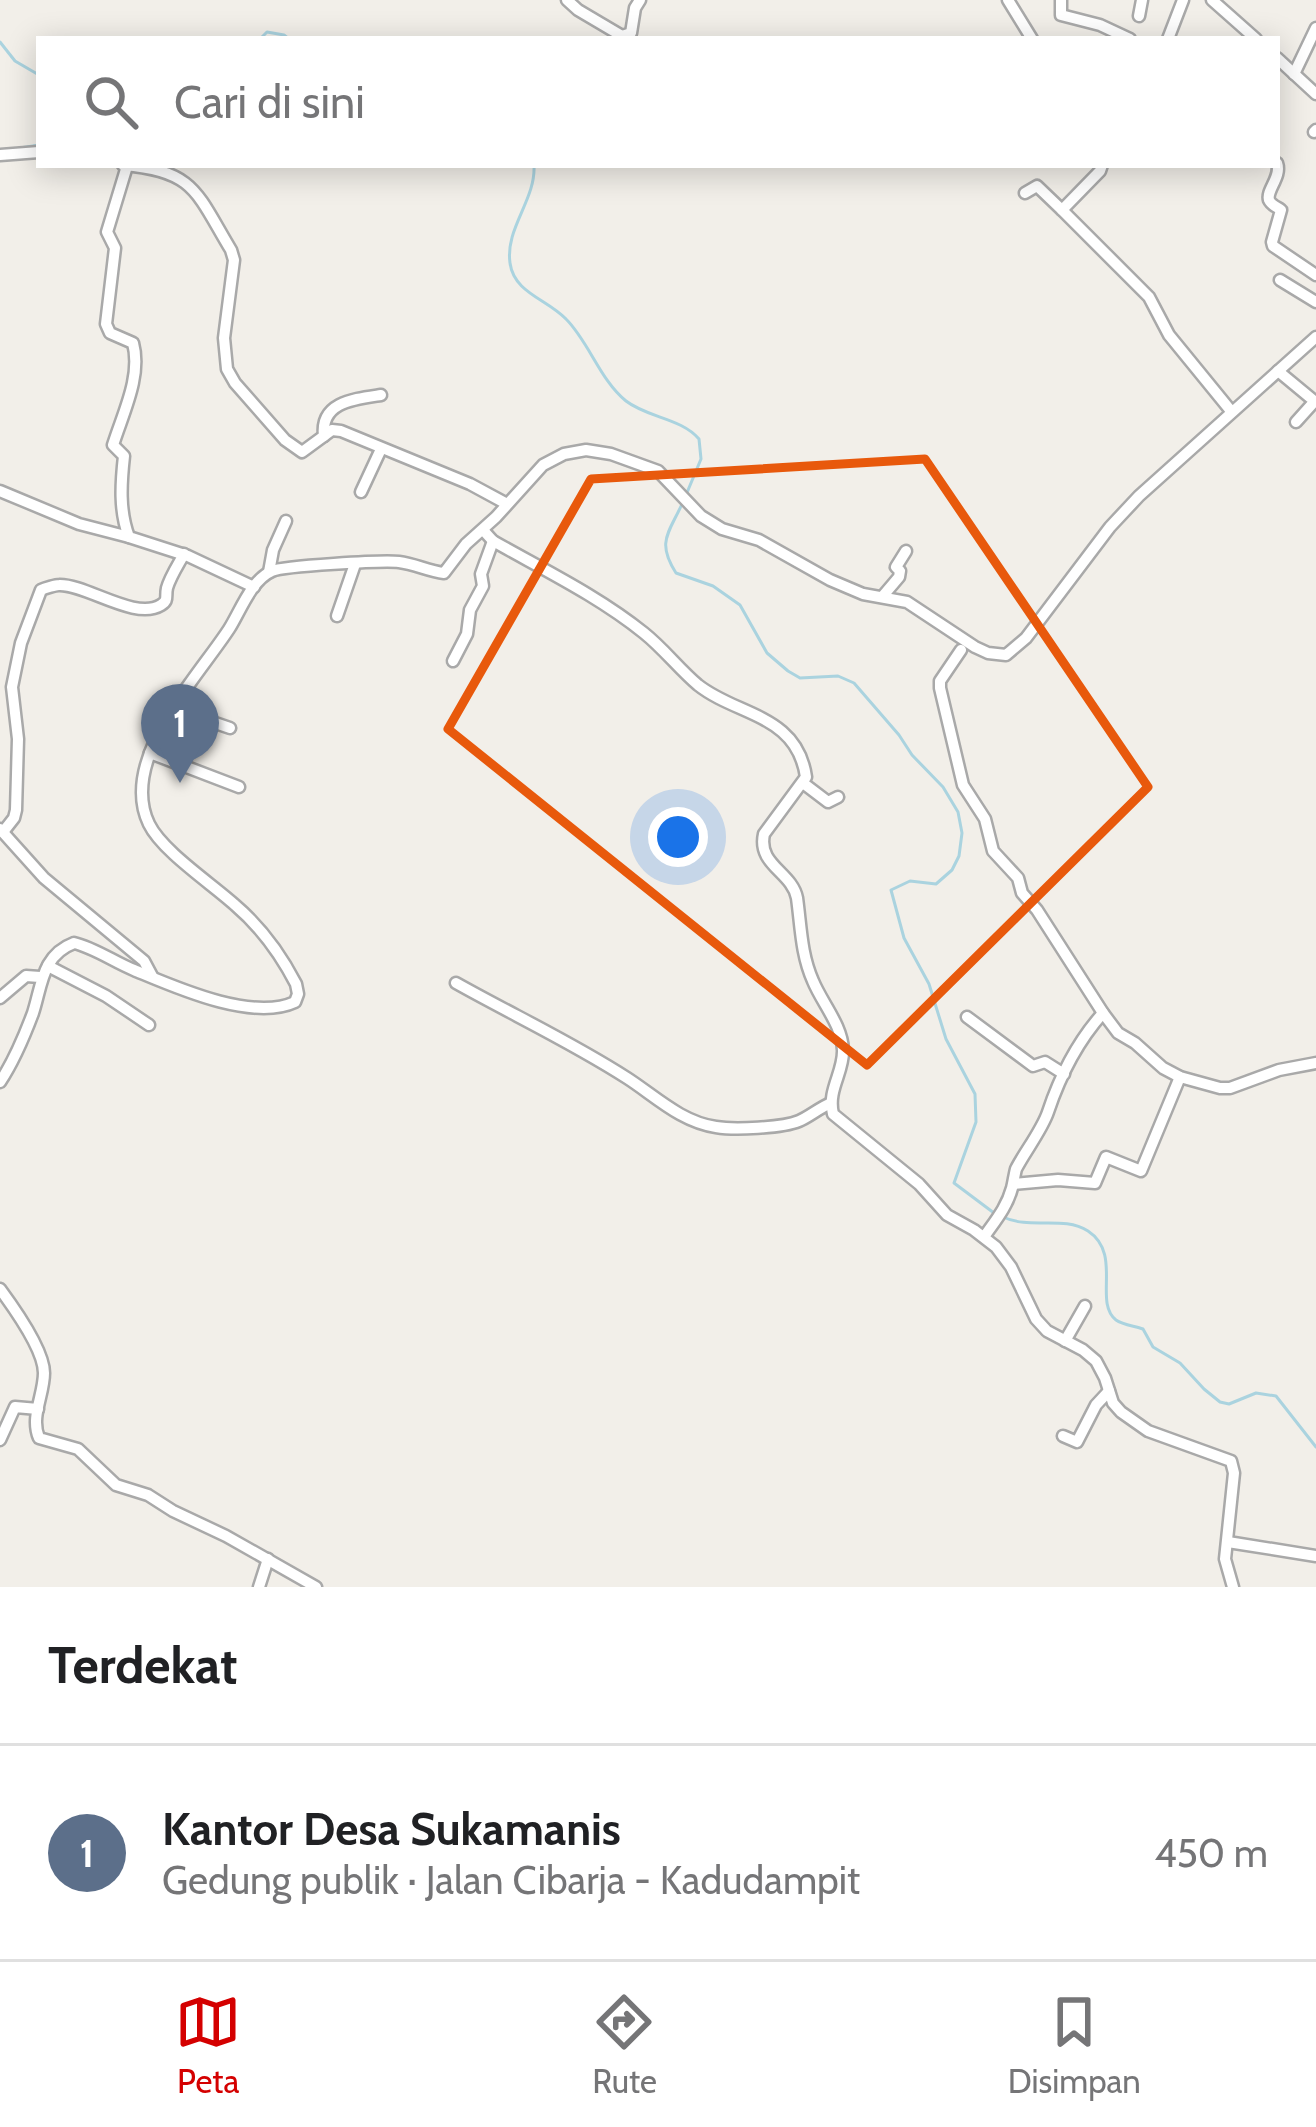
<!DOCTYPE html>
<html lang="id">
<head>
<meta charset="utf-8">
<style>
	body { margin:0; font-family:Cabin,sans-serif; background:#f2f2f2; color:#202124 }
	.you { position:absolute; left:678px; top:837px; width:42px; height:42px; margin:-30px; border:9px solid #fff; border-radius:50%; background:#1a73e8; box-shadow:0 0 0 18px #1a73e833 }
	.badge { display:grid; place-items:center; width:78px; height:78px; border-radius:50%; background:#d40000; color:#fff; font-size:39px; font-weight:700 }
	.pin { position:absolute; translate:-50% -99px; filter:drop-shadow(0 3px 6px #0008) }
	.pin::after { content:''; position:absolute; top:63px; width:42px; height:36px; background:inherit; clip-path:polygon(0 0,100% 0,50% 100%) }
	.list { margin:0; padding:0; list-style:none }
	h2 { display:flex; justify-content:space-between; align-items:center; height:156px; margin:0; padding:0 48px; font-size:51px }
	h2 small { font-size:39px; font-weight:400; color:#757577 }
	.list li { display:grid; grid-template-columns:78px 1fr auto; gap:36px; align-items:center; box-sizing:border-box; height:216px; padding:0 48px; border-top:3px solid #e0e0e0 }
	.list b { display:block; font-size:45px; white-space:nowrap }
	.list p { margin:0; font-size:39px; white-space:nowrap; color:#757577 }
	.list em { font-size:39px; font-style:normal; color:#757577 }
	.icon { flex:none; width:66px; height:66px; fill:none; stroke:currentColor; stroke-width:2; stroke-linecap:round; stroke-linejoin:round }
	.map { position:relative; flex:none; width:1316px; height:1587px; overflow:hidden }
	.search { position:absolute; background:#fff; box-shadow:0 6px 30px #0003; left:36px; right:36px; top:36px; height:132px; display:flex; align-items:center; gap:30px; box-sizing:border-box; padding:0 42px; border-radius:0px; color:#757577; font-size:45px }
	.sheet { height:372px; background:#fff }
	nav { display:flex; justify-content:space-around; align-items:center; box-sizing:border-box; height:168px; border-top:3px solid #e0e0e0; background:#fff; font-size:33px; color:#757577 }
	nav a { display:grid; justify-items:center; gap:6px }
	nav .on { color:#d40000 }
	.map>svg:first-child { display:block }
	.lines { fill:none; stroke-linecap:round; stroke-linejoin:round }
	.stream { stroke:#aad3df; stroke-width:3 }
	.minor-casing { stroke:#a9a9a9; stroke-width:15 }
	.minor { stroke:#fff; stroke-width:10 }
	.marked { fill:none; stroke:#e8590c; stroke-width:9; stroke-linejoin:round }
</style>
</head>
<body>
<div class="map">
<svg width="1316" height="1587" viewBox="0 0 1316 1587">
	<rect width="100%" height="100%" fill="#f2efe9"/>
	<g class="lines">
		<g class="stream">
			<polyline points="260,39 267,32 284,35 289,39"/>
			<polyline points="0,42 15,61 39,75"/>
			<polyline points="14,149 39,145"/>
			<path d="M534,165C536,200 505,228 510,263C514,293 547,299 566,319C589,342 600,380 626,401C648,418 681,418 699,439L701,459L686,495"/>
			<path d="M682,504C669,533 656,542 676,573L713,586L740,605L767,653L788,671L800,678L838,676L854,683L899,735L912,755L943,787L958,812L962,833L959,856L952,870L936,884L910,881L891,890L904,938L929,984L946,1039L975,1094L976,1122L954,1183L994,1213"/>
			<path d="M1003,1217C1031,1230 1063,1215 1088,1231C1123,1254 1093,1302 1116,1320C1123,1325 1135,1326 1143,1329L1153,1347L1180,1363L1204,1389L1220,1402L1229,1404L1256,1393L1276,1396L1316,1447"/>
		</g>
		<defs>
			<g id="minor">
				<polyline points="567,0 578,10 622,36 631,33 635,8 640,0"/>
				<polyline points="1008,0 1032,39"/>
				<polyline points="1061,0 1061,15 1100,25 1130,39"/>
				<polyline points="1212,0 1256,39"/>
				<polyline points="1139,16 1142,0"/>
				<polyline points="1168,39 1183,0"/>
				<polyline points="1277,58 1316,94"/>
				<polyline points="1294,74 1316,28"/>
				<polyline points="1314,132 1316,130"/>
				<polyline points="0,155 39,152"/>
				<path d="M1277,163C1282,177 1266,190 1269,200C1271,205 1277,207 1281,210L1272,242L1273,246L1316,275"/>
				<path d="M123,165C195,171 196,192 231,250L234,260L224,338L227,369L235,383L285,440L302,452L332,430L341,431L470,484L507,504"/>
				<polyline points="1102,165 1100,171 1062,210 1149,297 1169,335 1231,411"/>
				<path d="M127,166L107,232L115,248L106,324L110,333L133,343C142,376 123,413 113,445L124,456C121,483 119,511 129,537L188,556L254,587"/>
				<polyline points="1025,193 1037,186 1062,210"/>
				<polyline points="1280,280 1316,302"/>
				<polyline points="1278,371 1313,400 1313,403 1296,422"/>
				<path d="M324,436C320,402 354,399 381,395"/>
				<polyline points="0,491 79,524 129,537"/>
				<polyline points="361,492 381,449"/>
				<path d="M483,530L493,541C544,570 598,596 644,633C664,649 679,669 698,685C737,716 797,714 806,777L764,834C757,865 792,872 797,898C801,927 801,954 813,981C822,1003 842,1025 843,1050C844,1072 827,1090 833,1114L919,1184L947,1215L974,1230L996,1247L1011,1267L1036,1319L1047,1331L1083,1350L1096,1361L1105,1378L1113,1403L1121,1412L1148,1431L1231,1461L1234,1473L1225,1559L1233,1587"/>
				<polyline points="269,572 273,550 286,521"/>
				<polyline points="882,597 899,577 900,571 896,567 906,551"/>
				<polyline points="337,616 355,564"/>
				<polyline points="961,650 940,681 940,688 963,785 985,819 993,851 1018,878 1022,893 1037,910 1103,1013 1118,1033 1135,1043 1163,1068 1180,1077 1220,1088 1230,1088 1279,1070 1316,1063"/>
				<polyline points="453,661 467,634 470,610 483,586 481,574 493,541"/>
				<polyline points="175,705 192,715 230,728"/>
				<polyline points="150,753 239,787"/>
				<polyline points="803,783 828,802 838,797"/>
				<polyline points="0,829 44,878 144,961 152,976"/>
				<path d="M3,832L14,818L16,810L18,739L12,687L21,643L41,590C45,588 56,585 59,585C86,584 135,621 161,605C169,600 165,597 167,588C170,577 178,565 184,554"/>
				<polyline points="48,966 106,996 149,1025"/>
				<path d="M456,983C513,1015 573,1043 627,1078C655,1096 681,1122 716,1127C734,1130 782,1128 799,1121C809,1117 819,1108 831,1103"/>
				<polyline points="0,998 26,976 40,977"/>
				<polyline points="967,1017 1033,1066 1045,1062 1064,1074"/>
				<path d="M0,1082C14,1061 24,1037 33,1013C42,985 42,955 74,943C95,948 114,962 134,970C175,987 252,1022 295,1002L298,994L296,984C280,953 262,928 235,905C212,884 162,851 149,824C118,760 197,678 229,629C240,612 251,580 272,571C283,566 384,560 399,562C415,564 428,571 444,573L466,544L496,517L543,465L564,454L586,450L611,454L658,471L701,516L722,529L759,540L830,580L863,594L907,602L975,647L988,653L1006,655L1026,638L1110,527L1139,496L1316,337"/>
				<polyline points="1014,1184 1058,1180 1095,1183 1106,1157 1141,1171 1180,1077"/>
				<path d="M984,1237C995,1221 1007,1207 1012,1188C1013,1185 1015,1172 1016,1169C1024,1153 1042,1130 1048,1112C1060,1076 1077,1042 1103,1013"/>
				<path d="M0,1289C14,1308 44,1350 44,1373C44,1395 30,1417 39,1438L78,1449L116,1485L148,1495L173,1511L226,1536L316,1587"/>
				<polyline points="1065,1341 1085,1306"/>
				<polyline points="1063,1436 1077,1442 1096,1405 1109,1391"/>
				<polyline points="0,1440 15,1407 38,1409"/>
				<polyline points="1228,1542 1316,1556"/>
				<polyline points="259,1587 268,1559"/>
			</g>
		</defs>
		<use href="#minor" class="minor-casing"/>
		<use href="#minor" class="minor"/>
	</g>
	<path class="marked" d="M925,459L1148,787L867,1065L448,729L591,479Z"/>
</svg>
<div class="you"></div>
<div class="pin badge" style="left:180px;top:783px;background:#5c6f8a">1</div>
<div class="search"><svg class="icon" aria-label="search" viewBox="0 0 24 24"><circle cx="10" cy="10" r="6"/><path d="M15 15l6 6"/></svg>Cari di sini</div>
</div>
<section class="sheet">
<h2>Terdekat<small></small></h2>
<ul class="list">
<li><span class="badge" style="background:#5c6f8a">1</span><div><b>Kantor Desa Sukamanis</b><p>Gedung publik · Jalan Cibarja - Kadudampit</p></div><em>450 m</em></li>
</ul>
</section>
<nav>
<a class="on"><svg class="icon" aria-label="map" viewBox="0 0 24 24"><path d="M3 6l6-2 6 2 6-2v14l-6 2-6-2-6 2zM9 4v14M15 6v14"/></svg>Peta</a>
<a><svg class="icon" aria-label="directions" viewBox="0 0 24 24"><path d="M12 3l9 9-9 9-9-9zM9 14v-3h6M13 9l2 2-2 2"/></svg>Rute</a>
<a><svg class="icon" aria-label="saved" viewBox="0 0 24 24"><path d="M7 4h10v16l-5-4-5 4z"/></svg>Disimpan</a>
</nav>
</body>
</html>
